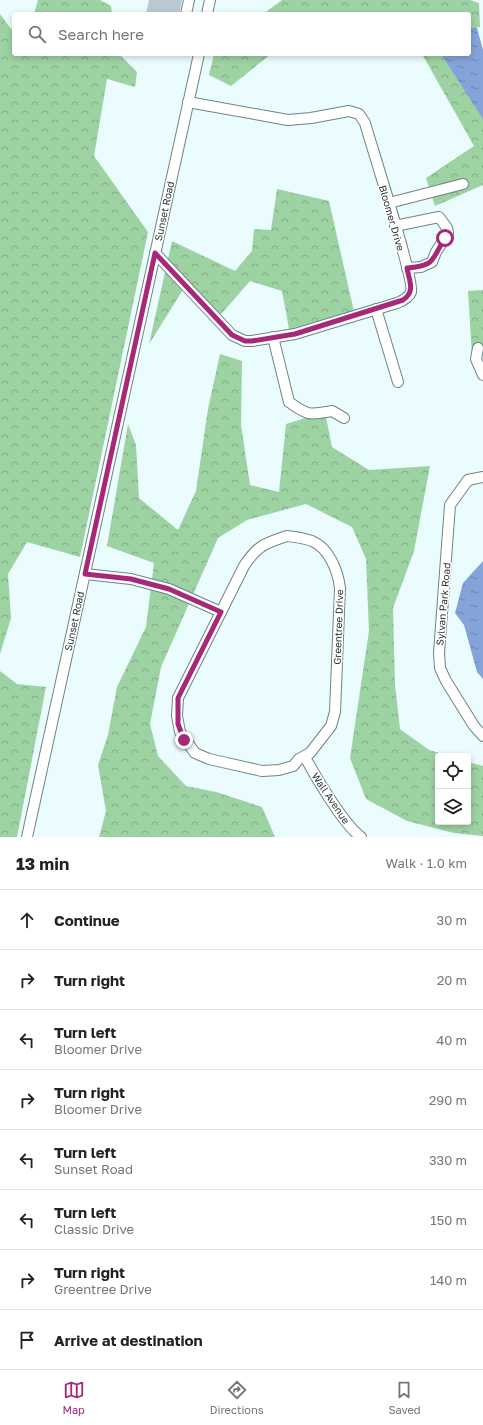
<!DOCTYPE html>
<html lang="en">
<head>
<meta charset="utf-8">
<style>
	body { margin:0; font-family:"Golos Text",sans-serif; background:#f6f6f6; color:#222 }
	.controls { position:absolute; right:12px; bottom:12px; display:grid; overflow:hidden; border-radius:4px; box-shadow:0 2px 6px #0003 }
	.controls button { width:36px; height:36px; display:grid; place-items:center; padding:0; border:0; border-bottom:1px solid #e0e0e0; background:#fff; color:#222; font:20px sans-serif }
	.stop { position:absolute; width:12px; height:12px; margin:-9px; border:3px solid #a62879; border-radius:50%; background:#fff }
	.stop.end { background:#a62879; border-color:#fff; box-shadow:0 1px 4px #0008 }
	.list { margin:0; padding:0; list-style:none }
	h2 { display:flex; justify-content:space-between; align-items:center; height:52px; margin:0; padding:0 16px; font-size:17px }
	h2 small { font-size:13px; font-weight:400; color:#767676 }
	.list li { display:grid; grid-template-columns:26px 1fr auto; gap:12px; align-items:center; box-sizing:border-box; height:60px; padding:0 16px; border-top:1px solid #e0e0e0 }
	.list b { display:block; font-size:15px; white-space:nowrap }
	.list p { margin:0; font-size:13px; white-space:nowrap; color:#767676 }
	.list em { font-size:13px; font-style:normal; color:#767676 }
	.icon { flex:none; width:22px; height:22px; fill:none; stroke:currentColor; stroke-width:2; stroke-linecap:round; stroke-linejoin:round }
	.map { position:relative; flex:none; width:483px; height:837px; overflow:hidden }
	.search { position:absolute; background:#fff; box-shadow:0 2px 6px #0003; left:12px; right:12px; top:12px; height:44px; display:flex; align-items:center; gap:10px; box-sizing:border-box; padding:0 14px; border-radius:4px; color:#767676; font-size:15px }
	.sheet { height:532px; background:#fff }
	nav { display:flex; justify-content:space-around; align-items:center; box-sizing:border-box; height:56px; border-top:1px solid #e0e0e0; background:#fff; font-size:11px; color:#767676 }
	nav a { display:grid; justify-items:center; gap:2px }
	nav .on { color:#a62879 }
	.map>svg:first-child { display:block }
	.forest { fill:url(#forest-crowns) }
	.water { fill:url(#water-ripples) }
	.building { fill:#b7c9d3 }
	.lines { fill:none; stroke-linecap:round; stroke-linejoin:round }
	.minor-casing { stroke:#6f8385; stroke-width:12 }
	.minor { stroke:#fff; stroke-width:10 }
	.route { stroke:#a62879; stroke-width:5 }
	.labels { text-anchor:middle; stroke-width:3; stroke-linejoin:round; paint-order:stroke }
	.street-label { font-size:10px; fill:#2b3435; stroke:#fff }
</style>
</head>
<body>
<div class="map">
<svg width="483" height="837" viewBox="0 0 483 837">
	<defs>
		<pattern id="forest-crowns" width="20" height="18" patternUnits="userSpaceOnUse"><rect width="20" height="18" fill="#9dd2a2"/><path d="M2 6a3 3 0 1 1 6 0M12 15a3 3 0 1 1 6 0" fill="none" stroke="#80ab85"/></pattern>
		<pattern id="water-ripples" width="26" height="14" patternUnits="userSpaceOnUse"><rect width="26" height="14" fill="#84a3d9"/><path d="M2 4q2-2 4 0t4 0M15 11q2-2 4 0t4 0" fill="none" stroke="#6c86b1"/></pattern>
	</defs>
	<rect width="100%" height="100%" fill="#eafcfe"/>
	<g class="forest">
		<polygon points="38,0 100,0 111,6 112,14 34,14"/>
		<polygon points="282,0 470,0 479,3 480,27 469,30 469,14 263,14"/>
		<polygon points="0,14 14,33 14,54 119,54 137,72 135,87 107,79 94,156 148,232 80,557 27,542 8,574 11,618 0,654"/>
		<polygon points="214,54 271,54 231,86 209,75"/>
		<polygon points="422,54 450,54 483,109 483,185 435,206 426,178 474,146"/>
		<polygon points="277,189 329,201 355,316 290,334 282,291 250,281 216,320 186,285 149,344 172,241 235,271 252,251 254,229 271,230"/>
		<polygon points="483,290 483,353 472,355 468,291"/>
		<polygon points="220,354 242,361 241,425 250,485 279,492 286,424 325,412 332,447 369,470 430,466 414,551 393,608 395,685 400,729 429,750 450,756 438,756 438,822 468,822 468,762 483,766 483,836 454,833 407,821 366,799 350,758 369,631 366,559 352,527 306,504 247,520 218,538 161,667 150,724 158,756 186,786 216,792 262,807 275,837 99,837 106,811 98,765 108,735 117,687 146,627 154,563 107,546 128,424 136,445 139,498 178,530 196,491 208,409"/>
		<polygon points="0,671 17,684 46,687 17,837 0,837"/>
	</g>
	<g class="water">
		<polygon points="469,28 477,28 483,50 483,119 441,54 469,54"/>
		<polygon points="483,561 483,679 477,672 464,625 455,613 463,583"/>
	</g>
	<polygon class="building" points="149,0 182,0 179,14 146,14"/>
	<g class="lines">
		<defs>
			<g id="minor">
				<polyline points="186,14 189,0"/>
				<polyline points="207,14 210,0"/>
				<polyline points="389,203 463,184"/>
				<polyline points="395,226 439,217 447,228 448,233 436,252 432,262 421,267 407,268"/>
				<path d="M155,253L232,335L245,341H252L295,334L397,303C402,301 409,298 411,292C415,281 371,145 365,123L359,114L349,111L311,118L288,120L188,102"/>
				<polyline points="376,309 398,382"/>
				<path d="M273,337L289,402C308,416 310,415 332,411L344,418"/>
				<polyline points="478,348 476,359 483,375"/>
				<polyline points="483,477 468,480 450,505 439,653 440,668 446,681 474,726 483,736"/>
				<path d="M287,536C295,537 304,538 312,541C329,548 338,571 340,588L335,712L331,726L310,753L299,759L293,766L279,770L262,771L209,759L195,753L180,732L177,716L178,698L244,566C257,546 265,543 287,536Z"/>
				<polyline points="85,574 131,579 169,589 221,612"/>
				<path d="M305,757C315,776 344,825 361,837"/>
				<polyline points="27,837 199,54"/>
			</g>
		</defs>
		<use href="#minor" class="minor-casing"/>
		<use href="#minor" class="minor"/>
	</g>
	<g class="lines">
		<path class="route" d="M184,740L178,724V698L221,612L169,589L131,579L85,574L155,253L232,335L245,341H252L295,334L403,300C416,291 409,281 407,268C436,266 431,260 445,238"/>
	</g>
	<g class="labels">
		<g class="street-label">
			<text transform="translate(164 211) rotate(-78)" y="4">Sunset Road</text>
			<text transform="translate(392 218) rotate(74)" y="4">Bloomer Drive</text>
			<text transform="translate(443 604) rotate(-85)" y="4">Sylvan Park Road</text>
			<text transform="translate(74 621) rotate(-78)" y="4">Sunset Road</text>
			<text transform="translate(338 627) rotate(-88)" y="4">Greentree Drive</text>
			<text transform="translate(331 798) rotate(56)" y="4">Wall Avenue</text>
		</g>
	</g>
</svg>
<div class="controls">
<button><svg class="icon" aria-label="locate" viewBox="0 0 24 24"><circle cx="12" cy="12" r="6"/><path d="M12 2v4M12 18v4M2 12h4M18 12h4"/></svg></button>
<button><svg class="icon" aria-label="layers" viewBox="0 0 24 24"><path d="M12 4l9 5-9 5-9-5zM3 14l9 5 9-5"/></svg></button>
</div>
<div class="stop" style="left:445px;top:238px"></div>
<div class="stop end" style="left:184px;top:740px"></div>
<div class="search"><svg class="icon" aria-label="search" viewBox="0 0 24 24"><circle cx="10" cy="10" r="6"/><path d="M15 15l6 6"/></svg>Search here</div>
</div>
<section class="sheet">
<h2>13 min<small>Walk · 1.0 km</small></h2>
<ul class="list">
<li><svg class="icon" aria-label="ahead" viewBox="0 0 24 24"><path d="M12 20V5M6 11l6-6 6 6"/></svg><div><b>Continue</b></div><em>30 m</em></li>
<li><svg class="icon" aria-label="right" viewBox="0 0 24 24"><path d="M7 20v-9h11M14 6l5 5-5 5"/></svg><div><b>Turn right</b></div><em>20 m</em></li>
<li><svg class="icon" aria-label="left" viewBox="0 0 24 24"><path d="M17 20v-9H6M10 6l-5 5 5 5"/></svg><div><b>Turn left</b><p>Bloomer Drive</p></div><em>40 m</em></li>
<li><svg class="icon" aria-label="right" viewBox="0 0 24 24"><path d="M7 20v-9h11M14 6l5 5-5 5"/></svg><div><b>Turn right</b><p>Bloomer Drive</p></div><em>290 m</em></li>
<li><svg class="icon" aria-label="left" viewBox="0 0 24 24"><path d="M17 20v-9H6M10 6l-5 5 5 5"/></svg><div><b>Turn left</b><p>Sunset Road</p></div><em>330 m</em></li>
<li><svg class="icon" aria-label="left" viewBox="0 0 24 24"><path d="M17 20v-9H6M10 6l-5 5 5 5"/></svg><div><b>Turn left</b><p>Classic Drive</p></div><em>150 m</em></li>
<li><svg class="icon" aria-label="right" viewBox="0 0 24 24"><path d="M7 20v-9h11M14 6l5 5-5 5"/></svg><div><b>Turn right</b><p>Greentree Drive</p></div><em>140 m</em></li>
<li><svg class="icon" aria-label="arrive" viewBox="0 0 24 24"><path d="M6 21V4h12l-3 4 3 4H6"/></svg><div><b>Arrive at destination</b></div></li>
</ul>
</section>
<nav>
<a class="on"><svg class="icon" aria-label="map" viewBox="0 0 24 24"><path d="M3 6l6-2 6 2 6-2v14l-6 2-6-2-6 2zM9 4v14M15 6v14"/></svg>Map</a>
<a><svg class="icon" aria-label="directions" viewBox="0 0 24 24"><path d="M12 3l9 9-9 9-9-9zM9 14v-3h6M13 9l2 2-2 2"/></svg>Directions</a>
<a><svg class="icon" aria-label="saved" viewBox="0 0 24 24"><path d="M7 4h10v16l-5-4-5 4z"/></svg>Saved</a>
</nav>
</body>
</html>
